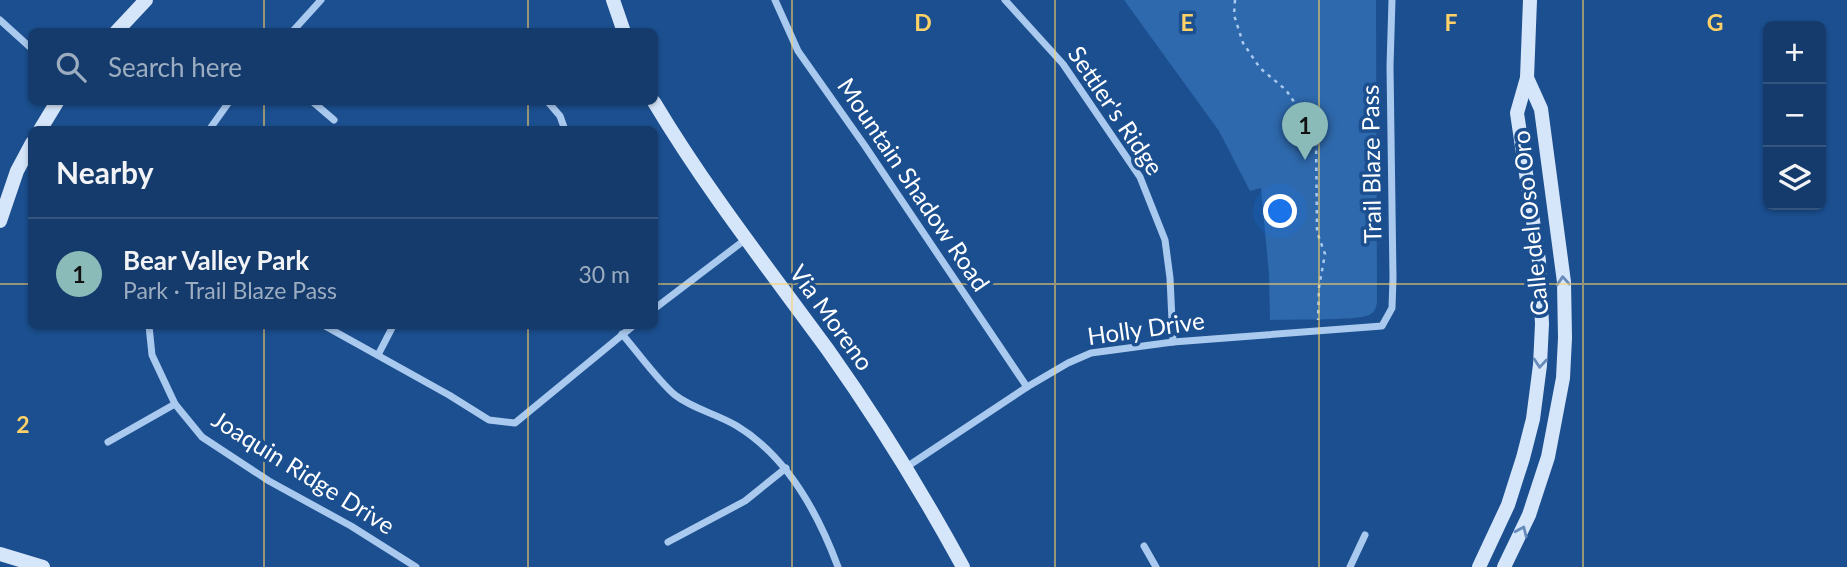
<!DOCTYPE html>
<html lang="en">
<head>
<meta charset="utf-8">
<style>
	body { margin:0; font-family:Lato,sans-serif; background:#214673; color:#f1f3f6 }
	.controls { position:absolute; right:21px; top:21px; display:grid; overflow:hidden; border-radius:10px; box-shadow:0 2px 5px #0004 }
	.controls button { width:63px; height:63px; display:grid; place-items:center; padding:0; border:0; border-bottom:2px solid #33557e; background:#143b6b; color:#f1f3f6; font:35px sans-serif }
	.you { position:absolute; left:1281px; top:212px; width:24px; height:24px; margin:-18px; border:5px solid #fff; border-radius:50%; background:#1a73e8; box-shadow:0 0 0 10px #1a73e833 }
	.badge { display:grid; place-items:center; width:46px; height:46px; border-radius:50%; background:#8bbbb9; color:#111; font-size:23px; font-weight:700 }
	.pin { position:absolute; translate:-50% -58px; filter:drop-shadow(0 2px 4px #0008) }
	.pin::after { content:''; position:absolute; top:37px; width:24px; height:21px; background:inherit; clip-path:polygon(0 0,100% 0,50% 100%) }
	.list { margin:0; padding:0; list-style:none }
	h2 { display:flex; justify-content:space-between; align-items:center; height:91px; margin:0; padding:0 28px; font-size:30px }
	h2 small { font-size:23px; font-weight:400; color:#9dadc1 }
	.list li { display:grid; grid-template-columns:46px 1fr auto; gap:21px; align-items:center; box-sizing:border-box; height:112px; padding:0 28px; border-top:2px solid #33557e }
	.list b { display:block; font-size:26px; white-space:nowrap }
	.list p { margin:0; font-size:23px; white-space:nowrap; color:#9dadc1 }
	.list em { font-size:23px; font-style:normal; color:#9dadc1 }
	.icon { flex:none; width:38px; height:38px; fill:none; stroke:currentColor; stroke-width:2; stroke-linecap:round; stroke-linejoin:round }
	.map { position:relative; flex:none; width:1847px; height:567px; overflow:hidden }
	.search { position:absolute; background:#143b6b; box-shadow:0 2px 5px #0004; left:28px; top:28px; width:630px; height:77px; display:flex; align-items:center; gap:18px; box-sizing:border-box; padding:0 24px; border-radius:10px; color:#9dadc1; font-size:26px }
	.panel { position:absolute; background:#143b6b; box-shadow:0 2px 5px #0004; left:28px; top:126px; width:630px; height:203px; border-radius:10px }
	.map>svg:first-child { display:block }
	.green { fill:#2e69ad }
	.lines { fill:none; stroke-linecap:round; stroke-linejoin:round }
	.path { stroke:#a9c9ee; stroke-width:2.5; stroke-dasharray:3.5 5; stroke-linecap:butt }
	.street { stroke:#a9c9ee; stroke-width:7 }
	.secondary { stroke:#d6e6fa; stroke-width:14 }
	.oneway { stroke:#668bba }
	.grid { fill:none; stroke:#ffd166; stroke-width:2; stroke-opacity:0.55 }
	.labels { text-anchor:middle; stroke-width:7; stroke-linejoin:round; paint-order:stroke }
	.street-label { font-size:24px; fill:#fff; stroke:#1b4f8f }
	.grid-label { font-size:23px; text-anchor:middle; font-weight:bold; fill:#ffd166; stroke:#1b4f8f; stroke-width:7; stroke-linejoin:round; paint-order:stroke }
</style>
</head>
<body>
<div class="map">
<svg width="1847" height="567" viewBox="0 0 1847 567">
	<rect width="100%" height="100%" fill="#1b4f8f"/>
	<path class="green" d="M1124,0H1376L1377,302C1376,308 1375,312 1369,315C1357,321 1288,319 1270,320L1269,274L1261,188L1250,191L1219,131Z"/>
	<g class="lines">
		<polyline class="path" points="1235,0 1234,15 1243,43 1260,68 1286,90 1316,134 1317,232 1325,254 1319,287 1318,320"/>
		<g class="street">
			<polyline points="775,0 798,51 865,146 1027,387"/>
			<polyline points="1005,0 1063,64 1140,177 1165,240 1170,278 1173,342"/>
			<polyline points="0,20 32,49"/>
			<polyline points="292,32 321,0"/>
			<polyline points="313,102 334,120"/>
			<polyline points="548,102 560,116 565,130"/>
			<polyline points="209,130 229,102"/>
			<polyline points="654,309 746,239"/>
			<polyline points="149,326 152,355 175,404 202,437 269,481 351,526 416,567"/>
			<polyline points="325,326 449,395 489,420 515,423 633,326"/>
			<path d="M622,334C636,350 659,382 675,395C693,409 717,414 737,426C788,457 818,513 838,567"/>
			<polyline points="378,355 393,326"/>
			<polyline points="108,442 175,404"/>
			<polyline points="905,468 1027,387 1068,363 1091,353 1173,342 1382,326 1392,308 1393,278 1390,66 1392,0"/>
			<polyline points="668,542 745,501 786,468"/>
			<polyline points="1144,546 1156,567"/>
			<polyline points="1350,567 1365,535"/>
		</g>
		<g class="secondary">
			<polyline points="613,0 624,32"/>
			<polyline points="116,32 146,0"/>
			<path d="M654,102C706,189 768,268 828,350C877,419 922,492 963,567"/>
			<polyline points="40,130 57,102"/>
			<polyline points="0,221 17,171 32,143"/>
			<polyline points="0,554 43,567"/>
			<polyline points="1479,567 1508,505 1523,458 1533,419 1540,365 1542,324 1539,261 1517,113 1527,78 1530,0"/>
			<polyline points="1504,567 1529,515 1548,457 1563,378 1565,338 1564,282 1541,109 1527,78"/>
		</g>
	</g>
	<defs><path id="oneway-chevron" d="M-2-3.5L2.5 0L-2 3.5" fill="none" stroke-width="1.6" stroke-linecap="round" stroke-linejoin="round" transform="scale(1.75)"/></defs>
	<g class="oneway">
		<use href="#oneway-chevron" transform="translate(1563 281) rotate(-94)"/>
		<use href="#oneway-chevron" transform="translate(1540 363) rotate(95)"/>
		<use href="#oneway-chevron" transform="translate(1522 531) rotate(-66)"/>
	</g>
	<path class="grid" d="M264,0V32M528,0V32M792,0V567M1055,0V567M1319,0V567M1583,0V567M264,102V130M528,102V130M0,284H32M654,284H1847M264,326V567M528,326V567"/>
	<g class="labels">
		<g class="street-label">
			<text transform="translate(1115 111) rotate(56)" y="8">Settler's Ridge</text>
			<text transform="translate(1372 164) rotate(-91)" y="8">Trail Blaze Pass</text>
			<text transform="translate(913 185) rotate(56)" y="8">Mountain Shadow Road</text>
			<text transform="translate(1531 223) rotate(-96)" y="8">Calle del Oso Oro</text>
			<text transform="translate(831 318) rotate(54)" y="8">Via Moreno</text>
			<text transform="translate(1146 329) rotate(-8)" y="8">Holly Drive</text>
			<text transform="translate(303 473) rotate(32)" y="8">Joaquin Ridge Drive</text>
		</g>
	</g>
	<g class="grid-label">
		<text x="923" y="31">D</text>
		<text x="1187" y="31">E</text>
		<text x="1451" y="31">F</text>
		<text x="1715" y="31">G</text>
		<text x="23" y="433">2</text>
	</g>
</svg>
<div class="controls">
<button>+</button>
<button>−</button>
<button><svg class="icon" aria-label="layers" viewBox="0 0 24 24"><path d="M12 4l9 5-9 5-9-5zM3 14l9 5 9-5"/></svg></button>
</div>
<div class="you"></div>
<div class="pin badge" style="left:1305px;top:160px">1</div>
<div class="search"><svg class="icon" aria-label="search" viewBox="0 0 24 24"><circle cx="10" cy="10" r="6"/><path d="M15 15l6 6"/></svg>Search here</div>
<section class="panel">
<h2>Nearby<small></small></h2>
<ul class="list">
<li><span class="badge">1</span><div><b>Bear Valley Park</b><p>Park · Trail Blaze Pass</p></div><em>30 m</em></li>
</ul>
</section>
</div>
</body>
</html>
